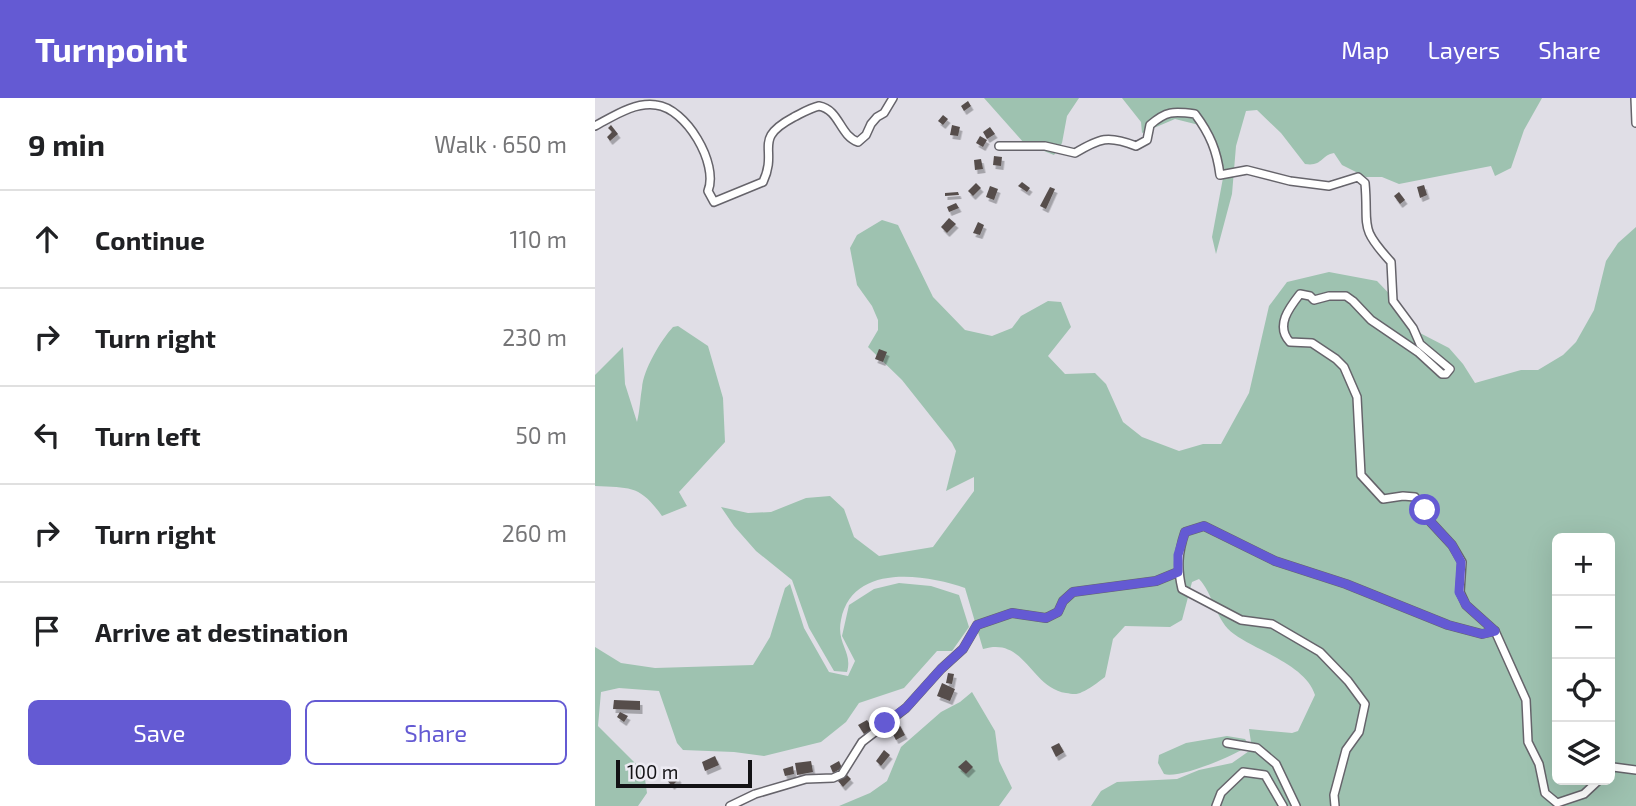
<!DOCTYPE html>
<html lang="en">
<head>
<meta charset="utf-8">
<style>
	body { margin:0; font-family:"Exo 2",sans-serif; background:#f6f6f6; color:#202124 }
	.controls { position:absolute; right:21px; bottom:21px; display:grid; overflow:hidden; border-radius:10px; box-shadow:0 7px 28px #0002 }
	.controls button { width:63px; height:63px; display:grid; place-items:center; padding:0; border:0; border-bottom:2px solid #e0e0e0; background:#fff; color:#202124; font:35px sans-serif }
	.scale { position:absolute; left:21px; bottom:18px; width:136px; box-sizing:border-box; padding-left:7px; border:4px solid #131215; border-top:0; font-size:19px; line-height:24px; white-space:nowrap; color:#131215; -webkit-text-stroke:5px #edebf3; paint-order:stroke }
	.stop { position:absolute; width:21px; height:21px; margin:-16px; border:5px solid #645ad3; border-radius:50%; background:#fff }
	.stop.end { background:#645ad3; border-color:#fff; box-shadow:0 2px 7px #0008 }
	.list { margin:0; padding:0; list-style:none }
	h2 { display:flex; justify-content:space-between; align-items:center; height:91px; margin:0; padding:0 28px; font-size:30px }
	h2 small { font-size:23px; font-weight:400; color:#757577 }
	.list li { display:grid; grid-template-columns:46px 1fr auto; gap:21px; align-items:center; box-sizing:border-box; height:98px; padding:0 28px; border-top:2px solid #e0e0e0 }
	.list b { display:block; font-size:26px; white-space:nowrap }
	.list em { font-size:23px; font-style:normal; color:#757577 }
	.actions { display:flex; gap:14px; padding:21px 28px }
	.actions a { flex:1; padding:16px 0; border:2px solid #645ad3; border-radius:10px; text-align:center; font-size:24px; color:#645ad3 }
	.actions .main { background:#645ad3; color:#fff }
	.icon { flex:none; width:38px; height:38px; fill:none; stroke:currentColor; stroke-width:2; stroke-linecap:round; stroke-linejoin:round }
	.map { position:relative; flex:none; width:1041px; height:708px; overflow:hidden }
	header { display:flex; align-items:center; gap:42px; box-sizing:border-box; height:98px; padding:0 35px; background:#645ad3; color:#fff }
	header strong { font-size:33px }
	nav { display:flex; gap:38px; margin-inline-start:auto; font-size:24px }
	main { display:flex }
	aside { flex:1; background:#fff }
	.map>svg:first-child { display:block }
	.green { fill:#9ec2b0; fill-rule:evenodd }
	.building { fill:#564e4c; filter:url(#shadow) }
	.lines { fill:none; stroke-linecap:round; stroke-linejoin:round }
	.minor-casing { stroke:#66646b; stroke-width:10 }
	.minor { stroke:#fff; stroke-width:7 }
	.route { stroke:#645ad3; stroke-width:9 }
</style>
</head>
<body>
<header>
<strong>Turnpoint</strong>
<nav><a>Map</a><a>Layers</a><a>Share</a></nav>
</header>
<main>
<aside>
<h2>9 min<small>Walk · 650 m</small></h2>
<ul class="list">
<li><svg class="icon" aria-label="ahead" viewBox="0 0 24 24"><path d="M12 20V5M6 11l6-6 6 6"/></svg><div><b>Continue</b></div><em>110 m</em></li>
<li><svg class="icon" aria-label="right" viewBox="0 0 24 24"><path d="M7 20v-9h11M14 6l5 5-5 5"/></svg><div><b>Turn right</b></div><em>230 m</em></li>
<li><svg class="icon" aria-label="left" viewBox="0 0 24 24"><path d="M17 20v-9H6M10 6l-5 5 5 5"/></svg><div><b>Turn left</b></div><em>50 m</em></li>
<li><svg class="icon" aria-label="right" viewBox="0 0 24 24"><path d="M7 20v-9h11M14 6l5 5-5 5"/></svg><div><b>Turn right</b></div><em>260 m</em></li>
<li><svg class="icon" aria-label="arrive" viewBox="0 0 24 24"><path d="M6 21V4h12l-3 4 3 4H6"/></svg><div><b>Arrive at destination</b></div></li>
</ul>
<div class="actions"><a class="main">Save</a><a>Share</a></div>
</aside>
<div class="map">
<svg width="1041" height="708" viewBox="0 0 1041 708">
	<defs>
		<filter id="shadow"><feDropShadow dx="2.5" dy="4" stdDeviation="0" flood-color="#0004"/></filter>
	</defs>
	<rect width="100%" height="100%" fill="#e0dee6"/>
	<g class="green">
		<polygon points="389,0 484,0 472,18 467,45 459,57 429,45"/>
		<path d="M527,0H947L929,32L916,70L900,78L896,68L804,86L787,79H771L747,67L739,55C726,57 727,69 710,66L686,35L662,12L651,13L641,48L637,96L621,156L617,139L628,80V66L604,27L580,21L547,35L546,24Z"/>
		<path d="M287,122L303,127L338,199L370,232L397,238L417,230L426,218L453,203L466,204L476,229L453,258L470,276L500,275L511,286L528,324L547,339L584,353L608,346H626L654,295L674,208L692,184L734,174L782,183L808,210L823,234L854,250L868,266L880,285L926,272H943L968,257L981,244L999,212L1011,163L1023,145L1041,129V708H496L506,693L522,684L582,681L604,672L637,665L657,651L654,631L697,635L703,633L720,597C711,567 662,553 639,536C621,524 618,495 604,481L597,484L587,522L575,529L530,528L518,541L510,579C503,584 495,591 487,594C482,597 477,596 471,595C435,589 430,538 388,551L370,490C330,476 257,465 246,522C241,546 258,553 252,574L239,573L214,530L197,482L161,453L139,428L126,409L153,415L176,414L211,400L235,398L249,411L259,439L284,458L338,449L379,393V379L351,393L361,353L357,345L307,282L273,249L283,232V222L277,208L262,187L255,150L262,137ZM962,440H1015V682H962Z"/>
		<path d="M83,228L113,248L128,300L130,344L84,394L92,408L67,418C45,387 36,390 0,388V277L28,249L30,286L42,324C45,312 45,301 47,290C48,272 66,242 78,229Z"/>
		<polygon points="304,485 336,488 364,497 374,529 357,553 342,553 309,590 264,605 251,624 226,644 169,658 139,654 88,652 82,645 64,593 24,590 6,594 3,628 49,674 52,695 43,708 0,708 0,549 26,565 60,570 158,567 175,539 190,490 195,486 209,530 234,574 253,578 260,563 247,538 254,507 279,491"/>
		<polygon points="377,594 400,633 404,663 417,690 404,708 244,708 275,695 292,683 306,649 346,614 365,604"/>
		<path d="M632,638L650,641L652,644L651,649C637,659 583,681 569,676L563,665L564,657L591,645Z"/>
	</g>
	<g class="building">
		<polygon points="373,3 376,8 369,13 366,8"/>
		<polygon points="348,17 353,21 348,27 343,23"/>
		<polygon points="16,27 23,36 15,43 12,39 17,34 13,30"/>
		<polygon points="357,27 365,29 363,38 355,37"/>
		<polygon points="395,29 400,36 392,41 388,34"/>
		<polygon points="385,38 392,42 388,49 381,45"/>
		<polygon points="399,58 407,59 406,68 398,67"/>
		<polygon points="386,61 388,71 380,72 379,62"/>
		<polygon points="427,84 435,90 432,94 423,88"/>
		<polygon points="381,85 386,90 378,98 373,93"/>
		<polygon points="829,87 832,97 825,100 822,89"/>
		<polygon points="395,88 403,91 399,102 391,99"/>
		<polygon points="455,89 460,91 451,111 445,108"/>
		<polygon points="363,94 364,97 350,98 350,95"/>
		<polygon points="804,94 810,102 805,106 799,98"/>
		<polygon points="361,105 364,110 354,114 352,109"/>
		<polygon points="354,120 361,126 352,135 346,129"/>
		<polygon points="383,124 389,127 385,137 378,135"/>
		<polygon points="284,251 292,254 288,264 280,261"/>
		<polygon points="353,575 359,576 357,586 351,585"/>
		<polygon points="347,585 360,591 355,603 342,598"/>
		<polygon points="19,602 45,603 45,612 18,611"/>
		<polygon points="25,614 33,618 29,624 22,619"/>
		<polygon points="272,622 278,631 269,636 263,627"/>
		<polygon points="303,624 310,637 301,642 294,629"/>
		<polygon points="464,645 469,654 461,659 456,649"/>
		<polygon points="289,652 295,657 286,668 281,663"/>
		<polygon points="120,658 124,667 110,673 107,664"/>
		<polygon points="371,662 378,669 371,676 363,669"/>
		<polygon points="216,663 218,674 202,677 200,665"/>
		<polygon points="244,663 247,670 238,675 235,668"/>
		<polygon points="198,668 199,676 190,678 188,671"/>
		<polygon points="78,674 84,681 77,688 71,681"/>
		<polygon points="251,676 256,681 248,689 243,683"/>
	</g>
	<g class="lines">
		<defs>
			<g id="minor">
				<polyline points="1040,0 1041,25"/>
				<path d="M0,28C19,18 39,4 61,7C91,10 124,66 113,93L119,104L168,84C184,50 156,42 199,19C207,15 215,10 224,8C245,12 244,37 263,44L271,37L276,26L282,19L289,15L298,0"/>
				<path d="M404,48H450L480,55C505,40 513,37 541,48L552,42L555,27C571,13 578,13 600,16C615,36 622,53 625,77L652,72L695,83L734,88L763,79L770,85C774,130 763,128 796,164L798,203L818,230L825,246L855,271L851,276H847L823,254L776,222L758,203L751,198H734L719,202L715,198L705,196C694,210 680,228 695,244L717,245L741,261L749,269L762,299L766,377L788,401L808,398L820,399L830,412L832,420L857,447L867,464L865,494L871,507L900,533L887,536L853,527L751,486L680,463L609,428L590,434C583,455 582,470 587,491L646,522L677,526L725,554L753,583L770,606L764,634L751,652L739,697L740,708"/>
				<polyline points="900,533 931,602 933,644 944,666 950,695 962,705 989,696 1004,682"/>
				<polyline points="632,645 662,650 681,666 701,708"/>
				<polyline points="1015,671 1018,669 1041,672"/>
				<polyline points="135,708 160,696 211,681 238,680 247,676 267,644 311,610 346,571 368,551 382,527 417,515 451,520 463,514 468,503 478,494 561,483 583,474"/>
				<polyline points="621,708 626,695 648,674 670,677 688,708"/>
			</g>
		</defs>
		<use href="#minor" class="minor-casing"/>
		<use href="#minor" class="minor"/>
	</g>
	<g class="lines">
		<polyline class="route" points="290,625 311,610 346,571 368,551 382,527 417,515 451,520 463,514 468,503 478,494 561,483 583,474 583,457 590,434 609,428 680,463 751,486 853,527 887,536 900,533 871,507 864,494 866,464 857,447 832,420 830,412"/>
	</g>
</svg>
<div class="controls">
<button>+</button>
<button>−</button>
<button><svg class="icon" aria-label="locate" viewBox="0 0 24 24"><circle cx="12" cy="12" r="6"/><path d="M12 2v4M12 18v4M2 12h4M18 12h4"/></svg></button>
<button><svg class="icon" aria-label="layers" viewBox="0 0 24 24"><path d="M12 4l9 5-9 5-9-5zM3 14l9 5 9-5"/></svg></button>
</div>
<div class="scale">100 m</div>
<div class="stop" style="left:830px;top:412px"></div>
<div class="stop end" style="left:290px;top:625px"></div>
</div>
</main>
</body>
</html>
